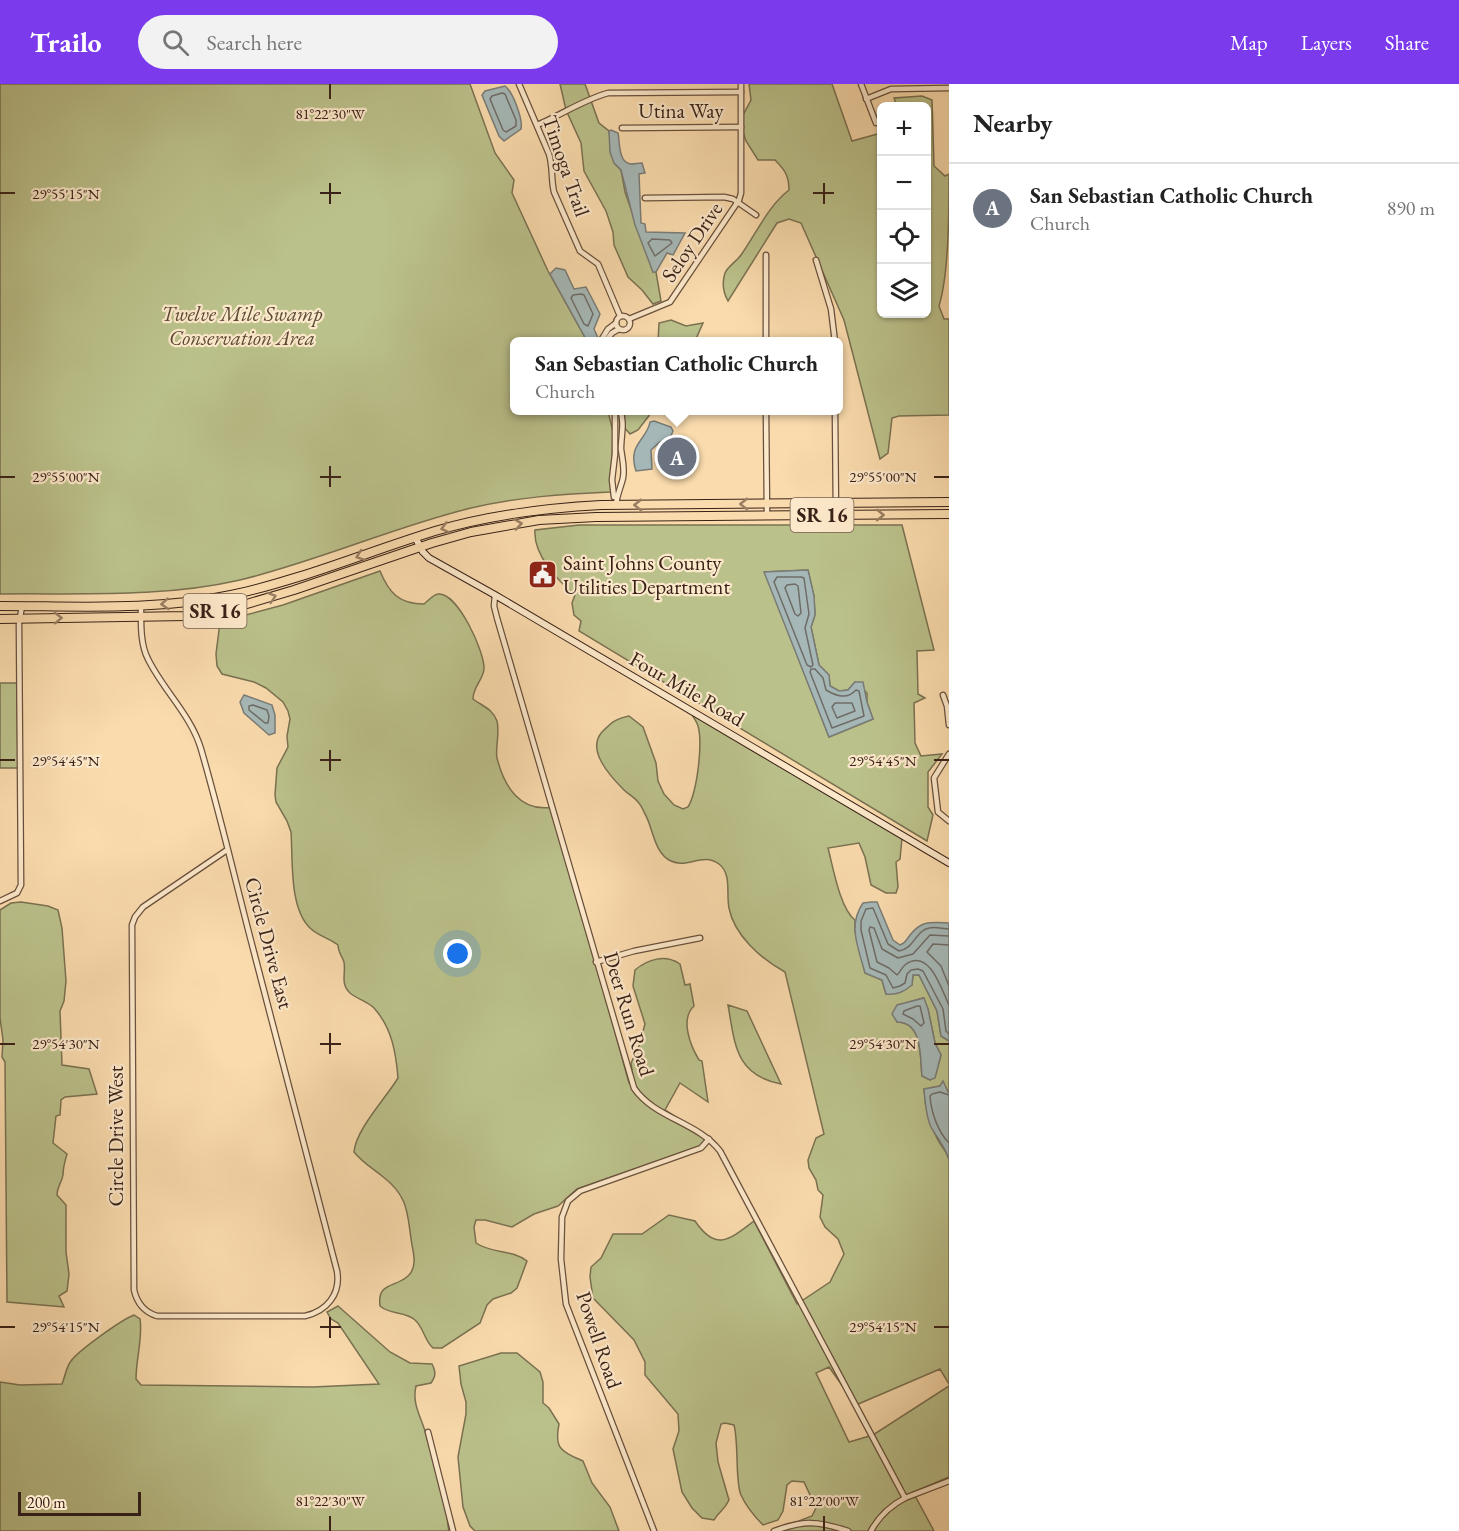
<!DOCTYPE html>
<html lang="en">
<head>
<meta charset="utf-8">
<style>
	body { margin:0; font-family:"EB Garamond",serif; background:#f2f2f2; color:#222 }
	.controls { position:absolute; right:18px; top:18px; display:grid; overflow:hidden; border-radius:9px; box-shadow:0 2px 4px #0004 }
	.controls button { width:54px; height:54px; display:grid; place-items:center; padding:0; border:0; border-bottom:2px solid #e0e0e0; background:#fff; color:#222; font:30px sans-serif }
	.scale { position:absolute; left:18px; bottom:15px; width:123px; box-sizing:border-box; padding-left:6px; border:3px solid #392117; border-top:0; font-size:16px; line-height:21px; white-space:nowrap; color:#392117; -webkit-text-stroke:4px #fce8ca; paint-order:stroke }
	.you { position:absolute; left:458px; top:870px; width:21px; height:21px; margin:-15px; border:4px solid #fff; border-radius:50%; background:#1a73e8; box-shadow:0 0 0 9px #1a73e833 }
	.badge { display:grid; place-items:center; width:39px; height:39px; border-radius:50%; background:#7c3aed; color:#fff; font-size:20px; font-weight:700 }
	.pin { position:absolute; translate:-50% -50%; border:3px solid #fff; box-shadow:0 2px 6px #0006 }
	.popup { position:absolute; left:510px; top:253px; width:333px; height:78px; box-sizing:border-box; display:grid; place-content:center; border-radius:9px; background:#fff; filter:drop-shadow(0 2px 4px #0005); font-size:20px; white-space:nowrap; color:#767676 }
	.popup b { font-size:22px; color:#222 }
	.popup::after { content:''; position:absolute; left:50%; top:100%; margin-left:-12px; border:12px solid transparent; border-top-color:#fff }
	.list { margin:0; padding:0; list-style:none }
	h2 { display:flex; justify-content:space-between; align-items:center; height:78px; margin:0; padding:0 24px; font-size:26px }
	h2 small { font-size:20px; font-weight:400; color:#767676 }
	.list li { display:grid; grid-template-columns:39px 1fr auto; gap:18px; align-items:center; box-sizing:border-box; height:90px; padding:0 24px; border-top:2px solid #e0e0e0 }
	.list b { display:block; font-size:22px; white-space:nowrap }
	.list p { margin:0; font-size:20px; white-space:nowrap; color:#767676 }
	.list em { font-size:20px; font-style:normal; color:#767676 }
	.icon { flex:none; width:33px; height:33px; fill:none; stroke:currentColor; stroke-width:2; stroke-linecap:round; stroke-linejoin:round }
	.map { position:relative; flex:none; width:949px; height:1447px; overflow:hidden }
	header { display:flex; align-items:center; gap:36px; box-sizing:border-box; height:84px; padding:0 30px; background:#7c3aed; color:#fff }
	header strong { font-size:28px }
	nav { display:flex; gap:33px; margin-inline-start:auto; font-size:21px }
	.search { width:420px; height:54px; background:#f2f2f2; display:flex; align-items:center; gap:15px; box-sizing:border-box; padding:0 21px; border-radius:33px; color:#767676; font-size:22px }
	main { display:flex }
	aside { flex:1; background:#fff }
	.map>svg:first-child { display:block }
	.green { fill:#bbc18b; stroke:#7a7151; stroke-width:1.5; fill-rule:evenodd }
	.water { fill:#a5b8b7; stroke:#7a7c77; stroke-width:1.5 }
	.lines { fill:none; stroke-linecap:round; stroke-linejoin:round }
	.shore { stroke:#6f6c67; stroke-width:1.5 }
	.street-casing { stroke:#69503c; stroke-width:7 }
	.secondary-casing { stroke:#392117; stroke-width:8 }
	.highway-casing { stroke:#392117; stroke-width:10 }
	.street { stroke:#fce8ca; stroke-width:4.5 }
	.secondary { stroke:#fce8ca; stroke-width:6 }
	.highway { stroke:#fadbad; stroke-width:8 }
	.oneway { stroke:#9a7e62 }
	.ticks { fill:none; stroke:#392117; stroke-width:2 }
	.labels { text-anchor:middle; stroke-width:4.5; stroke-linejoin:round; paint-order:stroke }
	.shield { fill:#fce8ca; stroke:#745d4d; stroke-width:1.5 }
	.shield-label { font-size:20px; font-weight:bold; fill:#392117 }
	.street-label { font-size:21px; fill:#392117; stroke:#fce8ca }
	.park-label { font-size:21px; font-style:italic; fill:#5a4934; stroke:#fce8ca }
	.poi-label { font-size:21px; fill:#392117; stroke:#fce8ca; text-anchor:start }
	.ticks-label { font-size:15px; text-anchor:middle; fill:#392117; stroke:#fce8ca; stroke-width:4.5; stroke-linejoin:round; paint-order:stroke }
</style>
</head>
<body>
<header>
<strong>Trailo</strong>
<div class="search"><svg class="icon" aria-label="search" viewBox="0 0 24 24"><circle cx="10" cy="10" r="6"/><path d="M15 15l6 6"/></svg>Search here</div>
<nav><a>Map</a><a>Layers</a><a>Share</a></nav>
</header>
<main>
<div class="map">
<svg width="949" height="1447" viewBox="0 0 949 1447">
	<rect width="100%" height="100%" fill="#fadbad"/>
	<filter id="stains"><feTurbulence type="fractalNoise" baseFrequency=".00333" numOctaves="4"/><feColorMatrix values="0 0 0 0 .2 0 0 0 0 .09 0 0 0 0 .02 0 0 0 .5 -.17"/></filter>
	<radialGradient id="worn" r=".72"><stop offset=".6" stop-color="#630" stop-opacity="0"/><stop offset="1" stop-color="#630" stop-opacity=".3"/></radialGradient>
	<g class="green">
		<path d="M0,0H470L495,69L514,96L512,109L548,187L587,257L515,258V326L608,327L613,348L611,408C564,410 517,413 471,424C393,443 319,477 240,496C162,514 80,509 0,510Z"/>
		<polygon points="560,0 585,0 599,39 609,47 614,79 621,86 625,108 653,188 656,188 661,217 653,220 642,206 628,193 614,161 613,148 606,127 584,87 581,59 566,26"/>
		<path d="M749,0H832L852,57L881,49L882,230H926V22H897L894,14L922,12L932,16L934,82L945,92L949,90C949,128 949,189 939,222L944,235H949V331L899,332L892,334L888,369L880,375L844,236L801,139L789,135L777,139L728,217C723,208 722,198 725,189C728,182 736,178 741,171C756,150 768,122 789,106C789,92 785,86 775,76H758L746,57L742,45V33L751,16Z"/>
		<polygon points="671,236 686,242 703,239 695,257 658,258 659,239"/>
		<polygon points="621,327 673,327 670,331 651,329 638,346 630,350 623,342"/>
		<path d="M579,441H902L934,566L917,567L918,610L925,614L914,619L915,659L921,672L942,670L928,688V723L933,731L927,757L579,547L581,537L574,531L572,519L575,511C557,496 533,470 535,446ZM808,486L814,512L815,531L811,543L819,581L829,591L830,602L839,607L848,606L855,598L867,609V618L873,635L829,653L765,488Z"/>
		<path d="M380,487C389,509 399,520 424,520C428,517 434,510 438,510C458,508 485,569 484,585C483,596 473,603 473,615C482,622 493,625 497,637C500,649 495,665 497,674C504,702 520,729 553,723L629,999L634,1000L631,979L639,962L645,940L633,902L635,886C648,875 665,870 680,880L685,901L690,900L694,922C680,935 690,961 699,976L702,977L708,1018L680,999L665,1026L704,1051L709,1059L577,1105L558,1122L534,1130L512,1143L485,1136H476L474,1143L476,1159C492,1170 511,1165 527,1177L517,1204L511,1209L493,1215L487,1221L480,1239L442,1264H433C424,1256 424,1244 415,1236C405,1227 390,1231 380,1222C377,1198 395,1204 408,1192C417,1184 414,1171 412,1161C407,1131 410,1113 382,1092C372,1084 362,1078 354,1068C356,1045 386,1014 398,994C396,969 392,944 374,924C367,917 357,915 350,909C340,900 346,890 344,878C342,872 338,868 338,861C329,854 318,852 310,844C289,824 293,776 291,748L287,737L276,718L275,711L277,684L288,663L287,652L290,635L288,627L283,618L266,604L254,598L222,590L217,582L216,570L220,538L283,521Z"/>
		<polygon points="0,599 17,599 18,684 0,684"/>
		<path d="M691,629L902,754L900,775L896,778L898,803L896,809H886L871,801L865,773L859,759L828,764C833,783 840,825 855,836V847L865,889L882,896L886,910L912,901L913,891H919L937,927L941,952L949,957V1010L943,998L940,1002L924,1005C925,1023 929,1041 938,1056C942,1064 947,1067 949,1076V1300L940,1285L856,1321L829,1283L816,1289L849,1358L873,1351L949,1302V1393L913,1408L934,1447H773L812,1432L816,1424L804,1398L792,1397L787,1401L783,1427L778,1436L763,1441C755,1433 746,1422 741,1411C735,1398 739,1360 734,1341L725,1339L721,1340L716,1359L718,1378L729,1416C724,1427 719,1427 714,1436L702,1434L692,1424L682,1408L673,1365L679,1347L678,1330L645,1291V1278L634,1256L593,1214L590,1193L591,1183L601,1174L613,1150H642L669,1131L695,1137C716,1168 729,1156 754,1137L797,1220L830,1198L844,1170L838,1155L825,1143L820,1133L823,1111L818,1106L816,1096L809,1084L808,1076L816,1054L824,1050L785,888C761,875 734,851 729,824C726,810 732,790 719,780C703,768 687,785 671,777C654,770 653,743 645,730C643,726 641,721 638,718C634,713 628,710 624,706C610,692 586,666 602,648C612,638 615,635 629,632L643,643L656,679L658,697L664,710L674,721L683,725L688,723C697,708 703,660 698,642C697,638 693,633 691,629ZM923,914L928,925L935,959L941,971L935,993L930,996L922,992C920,973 923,938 897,938V922Z"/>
		<path d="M21,818L48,822L58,826L62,844L66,897L64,917L60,927L62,981L89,985L97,1010L65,1013L61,1016L60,1031L56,1032L53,1059L67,1070C65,1077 63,1083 63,1091C62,1098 57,1103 57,1111L66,1121V1168L69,1190L67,1207L59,1212L64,1223L7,1218L5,978L2,973L3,956L0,934V826L11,819Z"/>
		<path d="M728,921L747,927L781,1000C735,991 735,960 728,921Z"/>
		<path d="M338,1222L390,1268L410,1279L432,1280C436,1288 436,1292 431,1299L416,1302C412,1319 420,1331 425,1347C432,1372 440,1398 446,1424C448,1432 447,1439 449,1447H0V1298L20,1301L62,1300C65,1293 66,1283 71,1277C78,1267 121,1236 134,1231L140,1235C143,1253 136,1275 136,1295L141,1301L313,1303L379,1300L338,1239L331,1235L327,1228Z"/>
		<path d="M501,1269H517L540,1288L543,1298V1319L549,1324L559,1340C554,1365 561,1367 583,1377L592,1399L610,1423L619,1447H475L470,1442L463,1423L458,1373L466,1330V1318L461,1300L459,1282Z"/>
	</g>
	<g class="water">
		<path d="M505,2C513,8 523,35 521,45L504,57L499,52L482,11L485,7Z"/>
		<path d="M611,46L618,49C620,58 618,79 631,80C635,80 638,79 642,79L645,89L639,90L641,139L645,140L646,148L685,149L673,171L667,169L656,188H653L635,141L621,86L614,79L610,68L609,47Z"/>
		<polygon points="556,184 565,186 574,205 586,203 600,230 594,245 598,254 598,257 587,257 550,190"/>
		<path d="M654,337L671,343L673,347L670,354L660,358L651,366L652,385L636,387C627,360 647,356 650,338Z"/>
		<polygon points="808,486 814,512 815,531 811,543 819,581 829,591 830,602 839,607 848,606 855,598 863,598 867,618 873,635 829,653 764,488"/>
		<polygon points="244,611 272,621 275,631 275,649 269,651 244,629 240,618"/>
		<path d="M871,818H877L893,856L900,861C906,859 906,856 910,851C922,836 932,838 949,839V957L941,952L937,927L919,891H913L912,901C904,908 897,911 886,910L882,896L865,889C859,865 847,842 863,819Z"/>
		<path d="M924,914L928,925L935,959L941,971L935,994L930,996L922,992C920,973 923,938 897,938L892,930L897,921Z"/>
		<path d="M943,997L949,1010V1076C946,1064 937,1054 931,1043C926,1033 925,1017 924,1005L940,1002Z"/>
	</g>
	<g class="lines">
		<g class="shore">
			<polygon points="502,9 505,10 516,36 516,42 506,48 503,46 490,15 492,12"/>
			<polygon points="652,155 670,156 672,159 655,172 648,159"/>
			<polygon points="581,210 584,211 593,230 588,242 584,240 571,214 573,211"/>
			<polygon points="777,493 801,493 804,494 809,530 805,544 813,581 811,583 807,581 774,498"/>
			<polygon points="795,500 798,502 801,529 798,532 795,530 785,504 787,501"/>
			<path d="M811,585H815L823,594L826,606C836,612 847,616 856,606L859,607L864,632L832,644L810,588Z"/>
			<polygon points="835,619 852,619 855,627 837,634 832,623"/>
			<polygon points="253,621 267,626 269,632 268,639 265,639 249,626 249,622"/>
			<path d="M949,845C943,845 935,842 929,844C915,847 915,864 899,867L888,860L873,824L866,825L861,837V846L870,884L886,891L893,904L900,902L905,899L907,890L911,886L918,885L923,887L943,925L946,947L949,950"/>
			<path d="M949,852L930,851L913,870L898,874L882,865L874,844L870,843L869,846L877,878L889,884L897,891C900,888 902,883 906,880C930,864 942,907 949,921"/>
			<polyline points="949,861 933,860 927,868 941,882 949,902"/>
			<polygon points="917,922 920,922 924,939 921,942 913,935 903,930 904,927"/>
			<path d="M949,1011L940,1008L932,1010L930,1012C931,1028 938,1048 949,1059"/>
		</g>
		<defs>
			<g id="street">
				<path d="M519,0L549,70C553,83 551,96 554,108L580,167L598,180L620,232"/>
				<polyline points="861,0 876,39"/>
				<polyline points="866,15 891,5 949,4"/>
				<path d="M537,41C561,31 583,16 608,9L741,8"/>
				<polyline points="622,44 741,43"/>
				<polyline points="645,114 724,113 733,115 756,131"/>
				<polyline points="816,176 831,225 835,258"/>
				<circle cx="623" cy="239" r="7"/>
				<polyline points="629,235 670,218 739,116 741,109 741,0"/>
				<polyline points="600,258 608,245 616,239"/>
				<polyline points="605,258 612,249 619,245"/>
				<polyline points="766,258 766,171"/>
				<polyline points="766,326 767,432"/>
				<polyline points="835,326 836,431"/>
				<polyline points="614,413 612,396 615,370 615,326"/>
				<path d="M616,421C617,410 621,403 623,394C625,384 622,374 621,365C621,351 625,339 620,326"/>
				<path d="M495,511L494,522L497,534L634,1004C654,1034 698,1038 720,1067L905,1414L949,1397"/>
				<path d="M141,521C141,538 140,560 148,575C163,606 191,631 201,665C219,727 234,791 250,853C279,965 308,1076 337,1187C341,1210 327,1227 305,1232H157C144,1228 137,1219 134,1206L132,841L135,833L143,823L227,766"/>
				<polyline points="943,611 947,622 949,641"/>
				<polyline points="949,670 934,694 938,728 949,737"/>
				<polyline points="0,817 17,809 21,801 19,540 22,522"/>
				<polyline points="596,878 634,867 700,854"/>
				<polyline points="428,1348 453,1447"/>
				<polyline points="654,1447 566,1220 561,1175 562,1133 568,1117 580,1107 701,1064 709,1055"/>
				<path d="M774,1447C805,1436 818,1437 848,1447"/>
				<path d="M871,1447C879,1432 890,1422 905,1414"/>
			</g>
			<polyline id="secondary" points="415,453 423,468 429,474 495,511 949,779"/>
			<g id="highway">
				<path d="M0,522C77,522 155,527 231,511C301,496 367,468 435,447C490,431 545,424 601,421L949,418"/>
				<polyline points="0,535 187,532 233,524 294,506 432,459 471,448 539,436 596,433 949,430"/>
			</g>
		</defs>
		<use href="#street" class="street-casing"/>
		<use href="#secondary" class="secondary-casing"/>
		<use href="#highway" class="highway-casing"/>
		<use href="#street" class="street"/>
		<use href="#secondary" class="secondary"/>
		<use href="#highway" class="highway"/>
	</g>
	<defs><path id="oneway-chevron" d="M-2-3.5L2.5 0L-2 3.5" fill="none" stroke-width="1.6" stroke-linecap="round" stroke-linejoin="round" transform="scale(1.5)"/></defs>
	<g class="oneway">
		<use href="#oneway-chevron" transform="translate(744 420) rotate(180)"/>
		<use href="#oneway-chevron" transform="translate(638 421) rotate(180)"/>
		<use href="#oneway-chevron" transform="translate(880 431)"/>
		<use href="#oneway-chevron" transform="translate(518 440) rotate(-9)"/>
		<use href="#oneway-chevron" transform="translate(445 444) rotate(165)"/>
		<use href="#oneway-chevron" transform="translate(360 472) rotate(161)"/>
		<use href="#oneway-chevron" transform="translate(272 513) rotate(-17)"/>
		<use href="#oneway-chevron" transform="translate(165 520) rotate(176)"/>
		<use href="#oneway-chevron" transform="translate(58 534) rotate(-1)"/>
	</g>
	<path class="ticks" d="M330,0V15M330,99V120M824,99V120M0,109H15M320,109H341M813,109H834M330,382V403M0,393H15M320,393H341M934,393H949M330,666V687M0,676H15M320,676H341M934,676H949M330,949V970M0,960H15M320,960H341M934,960H949M330,1233V1254M0,1243H15M320,1243H341M934,1243H949M330,1432V1447M824,1432V1447"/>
	<defs>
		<symbol id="civic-square" viewBox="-11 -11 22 22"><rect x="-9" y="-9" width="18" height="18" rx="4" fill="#8f2418" stroke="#fce8ca"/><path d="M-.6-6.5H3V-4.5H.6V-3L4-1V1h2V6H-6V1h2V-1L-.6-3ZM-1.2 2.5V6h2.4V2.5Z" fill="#fff"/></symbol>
	</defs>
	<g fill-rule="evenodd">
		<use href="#civic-square" x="526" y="474" width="33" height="33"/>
	</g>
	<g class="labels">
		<g class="shield">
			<rect x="790.5" y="414" width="63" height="34" rx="4.5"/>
			<rect x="183.5" y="510" width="63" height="34" rx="4.5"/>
		</g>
		<g class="shield-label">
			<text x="822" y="438">SR 16</text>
			<text x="215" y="534">SR 16</text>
		</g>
		<g class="street-label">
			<text x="681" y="34">Utina Way</text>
			<text transform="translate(566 82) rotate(71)" y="7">Timoga Trail</text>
			<text transform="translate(692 158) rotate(-56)" y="7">Seloy Drive</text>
			<text transform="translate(687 605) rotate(30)" y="7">Four Mile Road</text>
			<text transform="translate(269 859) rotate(75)" y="7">Circle Drive East</text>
			<text transform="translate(629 930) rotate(73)" y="7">Deer Run Road</text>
			<text transform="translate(116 1052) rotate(-90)" y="7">Circle Drive West</text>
			<text transform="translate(599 1256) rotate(71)" y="7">Powell Road</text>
		</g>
		<g class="park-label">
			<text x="242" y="237">Twelve Mile Swamp<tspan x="242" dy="24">Conservation Area</tspan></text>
		</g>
		<g class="poi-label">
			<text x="563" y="486">Saint Johns County<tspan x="563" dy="24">Utilities Department</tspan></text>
		</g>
	</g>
	<g class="ticks-label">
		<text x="330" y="35">81°22'30"W</text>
		<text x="66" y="115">29°55'15"N</text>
		<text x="66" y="398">29°55'00"N</text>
		<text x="883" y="398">29°55'00"N</text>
		<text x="66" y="682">29°54'45"N</text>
		<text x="883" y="682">29°54'45"N</text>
		<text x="66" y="965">29°54'30"N</text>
		<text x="883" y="965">29°54'30"N</text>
		<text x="66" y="1248">29°54'15"N</text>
		<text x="883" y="1248">29°54'15"N</text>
		<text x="330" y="1422">81°22'30"W</text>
		<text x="824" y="1422">81°22'00"W</text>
	</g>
	<rect width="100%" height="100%" filter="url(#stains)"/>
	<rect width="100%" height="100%" fill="url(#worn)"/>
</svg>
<div class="controls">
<button>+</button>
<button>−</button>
<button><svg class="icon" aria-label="locate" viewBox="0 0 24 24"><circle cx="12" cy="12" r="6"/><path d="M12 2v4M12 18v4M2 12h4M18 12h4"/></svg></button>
<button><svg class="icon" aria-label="layers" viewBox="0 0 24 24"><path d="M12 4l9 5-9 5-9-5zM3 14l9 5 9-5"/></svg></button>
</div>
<div class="scale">200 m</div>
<div class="you"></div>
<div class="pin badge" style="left:677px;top:373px;background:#6b7280">A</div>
<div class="popup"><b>San Sebastian Catholic Church</b>Church</div>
</div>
<aside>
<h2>Nearby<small></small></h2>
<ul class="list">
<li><span class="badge" style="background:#6b7280">A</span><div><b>San Sebastian Catholic Church</b><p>Church</p></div><em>890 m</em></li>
</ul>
</aside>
</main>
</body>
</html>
